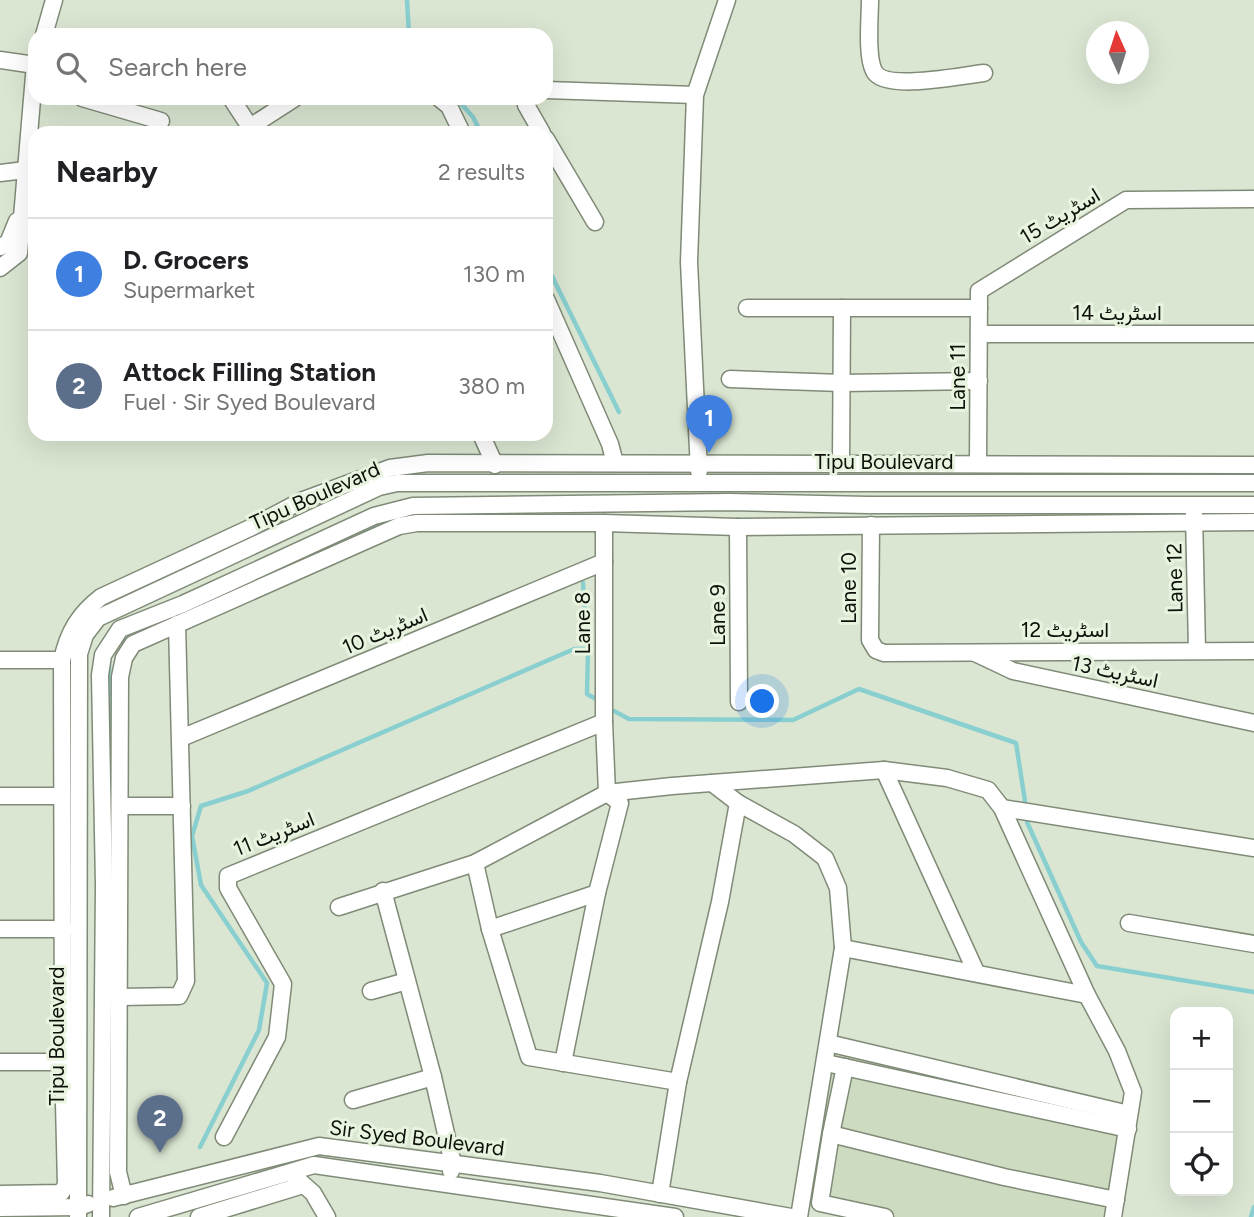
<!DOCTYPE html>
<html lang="en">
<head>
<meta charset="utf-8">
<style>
	body { margin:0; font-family:Figtree,Vazirmatn,sans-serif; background:#f2f2f2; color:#202124 }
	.controls { position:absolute; right:21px; bottom:21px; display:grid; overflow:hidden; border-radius:14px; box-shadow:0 7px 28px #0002 }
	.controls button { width:63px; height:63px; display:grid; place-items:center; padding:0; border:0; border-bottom:2px solid #e0e0e0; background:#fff; color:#202124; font:35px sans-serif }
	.compass { position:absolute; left:1086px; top:21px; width:63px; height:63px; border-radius:50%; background:#fff; box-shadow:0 7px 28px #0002; rotate:357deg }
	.you { position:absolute; left:763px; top:702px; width:24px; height:24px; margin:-18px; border:5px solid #fff; border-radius:50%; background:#1a73e8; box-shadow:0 0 0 10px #1a73e833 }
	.badge { display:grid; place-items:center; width:46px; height:46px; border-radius:50%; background:#6943bb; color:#fff; font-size:23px; font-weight:700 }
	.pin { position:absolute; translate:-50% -58px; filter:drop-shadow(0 2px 4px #0008) }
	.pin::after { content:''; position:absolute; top:37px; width:24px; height:21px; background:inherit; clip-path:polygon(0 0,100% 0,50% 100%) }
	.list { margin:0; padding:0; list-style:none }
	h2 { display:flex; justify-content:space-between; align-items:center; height:91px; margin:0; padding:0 28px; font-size:30px }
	h2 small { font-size:23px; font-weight:400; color:#757577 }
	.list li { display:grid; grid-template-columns:46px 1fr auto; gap:21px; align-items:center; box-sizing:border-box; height:112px; padding:0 28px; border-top:2px solid #e0e0e0 }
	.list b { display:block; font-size:26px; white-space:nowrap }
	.list p { margin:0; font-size:23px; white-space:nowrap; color:#757577 }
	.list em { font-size:23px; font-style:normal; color:#757577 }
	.icon { flex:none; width:38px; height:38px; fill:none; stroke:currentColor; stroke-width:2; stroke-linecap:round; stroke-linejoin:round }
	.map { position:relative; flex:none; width:1254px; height:1217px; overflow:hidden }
	.search { position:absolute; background:#fff; box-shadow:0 7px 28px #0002; left:28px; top:28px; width:525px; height:77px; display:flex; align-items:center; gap:18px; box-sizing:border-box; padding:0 24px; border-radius:21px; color:#757577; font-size:26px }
	.panel { position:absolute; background:#fff; box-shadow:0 7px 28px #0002; left:28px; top:126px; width:525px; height:315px; border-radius:21px }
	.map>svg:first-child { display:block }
	.built { fill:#cddcc1 }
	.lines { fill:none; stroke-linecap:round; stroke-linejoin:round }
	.stream { stroke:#89cfd0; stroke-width:4.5 }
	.minor-casing { stroke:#7f8a77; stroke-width:19 }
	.minor { stroke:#fff; stroke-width:16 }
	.labels { text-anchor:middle; stroke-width:6; stroke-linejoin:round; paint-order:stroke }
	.street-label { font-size:21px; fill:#0d110a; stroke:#e8f4df }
</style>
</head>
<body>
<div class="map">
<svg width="1254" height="1217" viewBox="0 0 1254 1217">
	<rect width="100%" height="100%" fill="#dae6d2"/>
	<polygon class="built" points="828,1043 1129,1114 1109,1217 878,1217 820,1203"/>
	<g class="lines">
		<g class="stream">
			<polyline points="407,0 409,35"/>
			<polyline points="456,98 473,117 481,133"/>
			<polyline points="546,264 619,412"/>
			<polyline points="583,583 588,649 587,694 594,698"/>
			<polyline points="209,601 396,518"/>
			<polyline points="117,644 188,610"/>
			<polyline points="109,664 110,768"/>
			<polyline points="614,711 629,719 793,720 859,689 1016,743 1025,801"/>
			<polyline points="1027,822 1081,942 1097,966 1254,992"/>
			<polyline points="200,1147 259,1030 267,983 201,885 192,836 201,806 248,791 574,649 588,649"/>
			<polyline points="1251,1217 1254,1207"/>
		</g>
		<defs>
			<g id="minor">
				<path d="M870,0C870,18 866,56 874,71C884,92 963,75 984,73"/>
				<polyline points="44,35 54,0"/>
				<polyline points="0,60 35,65"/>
				<polyline points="546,90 695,95"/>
				<polyline points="82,98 161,121"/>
				<polyline points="231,98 254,133"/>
				<polyline points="439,98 449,106 462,133"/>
				<polyline points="525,98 526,105 542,133"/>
				<polyline points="250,127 295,98"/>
				<polyline points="546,139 595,222"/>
				<polyline points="0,173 25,170"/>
				<polyline points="0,247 8,243 17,221"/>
				<polyline points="0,268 19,253 35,64"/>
				<polyline points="546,299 610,444 615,463"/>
				<polyline points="747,308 842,308 841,463"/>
				<polyline points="842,308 979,308"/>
				<polyline points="979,334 1254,334"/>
				<polyline points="730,379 842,383 979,381"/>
				<polyline points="481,434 495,465"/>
				<polyline points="978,463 979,291 1126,200 1254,199"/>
				<polyline points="699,471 689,262 695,95 727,0"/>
				<polyline points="1194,514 1197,650"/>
				<polyline points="871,525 870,640 876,650 884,653 1254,651"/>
				<polyline points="738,527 739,702"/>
				<polyline points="975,653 1013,671 1254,723"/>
				<polyline points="0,660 62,660"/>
				<polyline points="181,738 604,562"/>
				<polyline points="884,770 976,972"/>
				<polyline points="712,783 738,803 794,834 825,858 838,888 843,948 799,1217"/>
				<polyline points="0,796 62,796"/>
				<polyline points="120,806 182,806"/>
				<polyline points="1002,808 1254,848"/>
				<polyline points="475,863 490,929 529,1057 678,1082"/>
				<polyline points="383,891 433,1077 453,1164 451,1171"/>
				<polyline points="339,907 475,863 607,793 672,786 884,770 947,778 988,790 1002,808 1087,995 1117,1051 1133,1092 1113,1217"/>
				<polyline points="1129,923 1254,944"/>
				<polyline points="0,929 64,929"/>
				<polyline points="490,929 597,893"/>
				<polyline points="843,948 1087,995"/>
				<polyline points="371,991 407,981"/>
				<polyline points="120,997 179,996 186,981 177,624"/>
				<polyline points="828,1043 1129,1114"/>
				<polyline points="0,1062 63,1062"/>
				<polyline points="563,1063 597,893 620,803 607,793 604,722 604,523"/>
				<polyline points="826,1063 1128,1129"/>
				<polyline points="845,1067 831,1134 820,1203 885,1217"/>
				<polyline points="353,1100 433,1077"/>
				<polyline points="831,1134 1004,1177 1116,1200"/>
				<polyline points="224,1137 277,1037 283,984 228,888 228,876 604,722"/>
				<polyline points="296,1178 313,1193 327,1217"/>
				<path d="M0,1194L61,1193L66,1185L63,1062L62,660C68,632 79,614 101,597L250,528L301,501L390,468L428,463L1254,465"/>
				<polyline points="660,1194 678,1082 720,902 738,803"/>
				<polyline points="124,1196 118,1172 120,677 124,658 133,644 399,526 417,523 604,523 738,527 1254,522"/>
				<polyline points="113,1198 319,1146 600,1183 791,1217"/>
				<polyline points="0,1208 79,1207 88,1204"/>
				<polyline points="78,1217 79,654 85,635 98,618 379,487 397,483 1254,483"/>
				<polyline points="101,1217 104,885 100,675 103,655 120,629 183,604 374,516 413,506 729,502 868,505 1254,505"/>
				<polyline points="138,1217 314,1165 675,1217"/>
				<polyline points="199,1217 303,1185"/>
			</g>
		</defs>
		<use href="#minor" class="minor-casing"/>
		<use href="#minor" class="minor"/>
	</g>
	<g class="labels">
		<g class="street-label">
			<text transform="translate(1060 216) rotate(-31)" y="7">اسٹریٹ 15</text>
			<text x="1117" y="320">اسٹریٹ 14</text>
			<text transform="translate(958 377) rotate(-90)" y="7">Lane 11</text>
			<text x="884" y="469">Tipu Boulevard</text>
			<text transform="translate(315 496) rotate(-24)" y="7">Tipu Boulevard</text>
			<text transform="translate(1175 578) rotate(-91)" y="7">Lane 12</text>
			<text transform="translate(849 588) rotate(-90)" y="7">Lane 10</text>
			<text transform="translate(718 615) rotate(-90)" y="7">Lane 9</text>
			<text transform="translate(583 623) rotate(-90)" y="7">Lane 8</text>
			<text x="1065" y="637">اسٹریٹ 12</text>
			<text transform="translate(385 631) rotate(-23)" y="7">اسٹریٹ 10</text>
			<text transform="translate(1115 672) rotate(12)" y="7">اسٹریٹ 13</text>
			<text transform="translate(274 834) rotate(-22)" y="7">اسٹریٹ 11</text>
			<text transform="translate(57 1036) rotate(-90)" y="7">Tipu Boulevard</text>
			<text transform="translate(417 1138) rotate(7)" y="7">Sir Syed Boulevard</text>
		</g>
	</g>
</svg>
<div class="controls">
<button>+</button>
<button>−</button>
<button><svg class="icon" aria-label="locate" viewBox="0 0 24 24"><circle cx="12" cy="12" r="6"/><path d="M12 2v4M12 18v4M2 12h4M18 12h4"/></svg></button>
</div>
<svg class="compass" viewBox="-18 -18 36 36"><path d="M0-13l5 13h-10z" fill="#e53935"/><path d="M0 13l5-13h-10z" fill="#757577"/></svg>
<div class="you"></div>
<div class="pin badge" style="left:709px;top:453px;background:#3f7fe0">1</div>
<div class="pin badge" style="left:160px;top:1153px;background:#5c6f8a">2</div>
<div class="search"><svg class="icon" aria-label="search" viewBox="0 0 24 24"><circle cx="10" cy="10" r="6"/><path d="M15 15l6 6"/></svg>Search here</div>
<section class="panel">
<h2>Nearby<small>2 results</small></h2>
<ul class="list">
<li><span class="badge" style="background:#3f7fe0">1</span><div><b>D. Grocers</b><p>Supermarket</p></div><em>130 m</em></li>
<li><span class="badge" style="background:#5c6f8a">2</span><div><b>Attock Filling Station</b><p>Fuel · Sir Syed Boulevard</p></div><em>380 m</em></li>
</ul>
</section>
</div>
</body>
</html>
